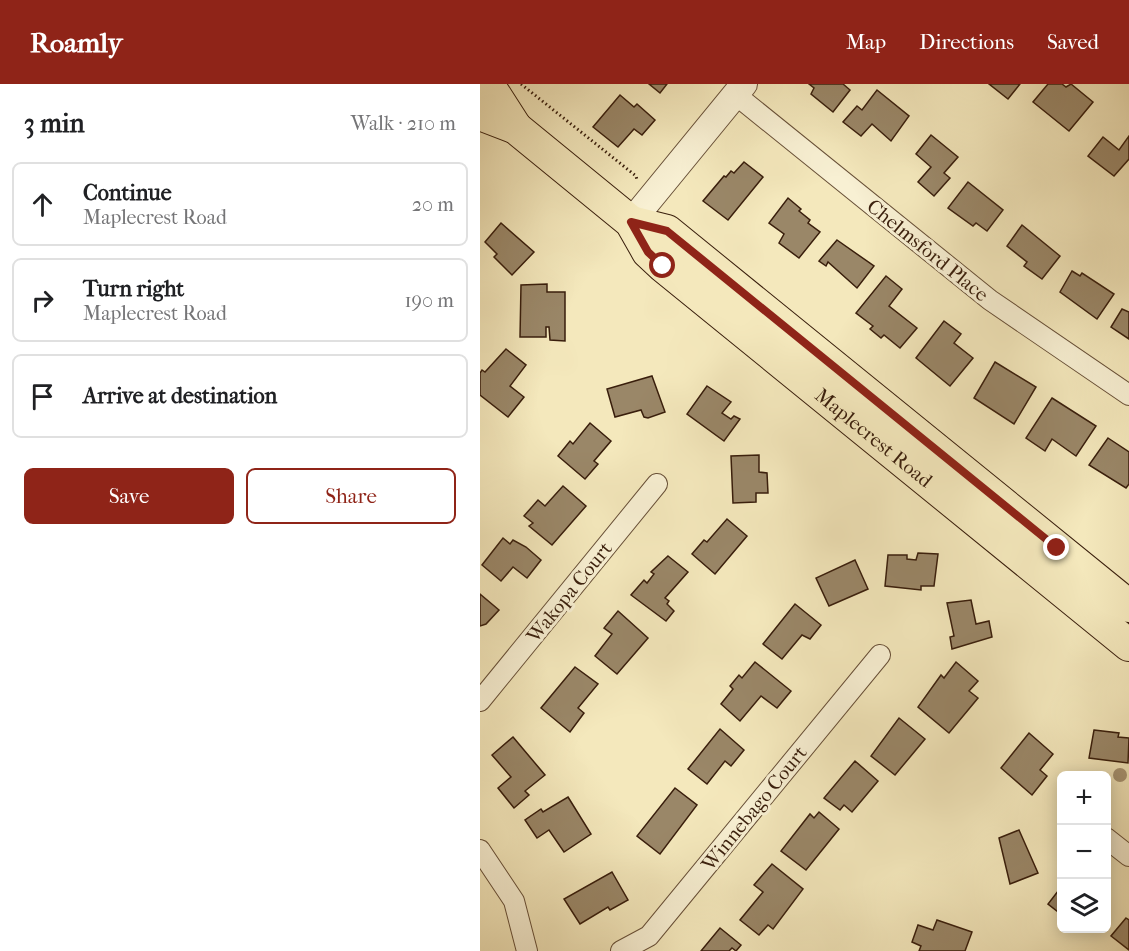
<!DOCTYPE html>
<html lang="en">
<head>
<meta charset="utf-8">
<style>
	body { margin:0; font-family:"IM FELL French Canon",serif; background:#f6f6f6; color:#202124 }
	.controls { position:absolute; right:18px; bottom:18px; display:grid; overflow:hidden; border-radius:9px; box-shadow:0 3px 15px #0003 }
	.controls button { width:54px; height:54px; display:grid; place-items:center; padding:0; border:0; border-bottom:2px solid #e0e0e0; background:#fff; color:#202124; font:30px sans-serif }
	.stop { position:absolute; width:18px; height:18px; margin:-14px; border:4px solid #8f2418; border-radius:50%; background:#fff }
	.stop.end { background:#8f2418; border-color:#fff; box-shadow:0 2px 6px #0008 }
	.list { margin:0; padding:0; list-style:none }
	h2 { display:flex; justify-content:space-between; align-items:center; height:78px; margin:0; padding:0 24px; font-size:26px }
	h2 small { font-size:20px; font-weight:400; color:#757577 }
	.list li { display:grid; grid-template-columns:39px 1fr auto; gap:18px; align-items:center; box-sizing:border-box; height:84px; margin:0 12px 12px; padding:0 12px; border:2px solid #e0e0e0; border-radius:9px }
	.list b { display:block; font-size:22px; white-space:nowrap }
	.list p { margin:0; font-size:20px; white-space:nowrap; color:#757577 }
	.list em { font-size:20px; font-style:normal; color:#757577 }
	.actions { display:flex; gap:12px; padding:18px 24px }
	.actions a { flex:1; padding:14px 0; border:2px solid #8f2418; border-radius:9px; text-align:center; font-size:21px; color:#8f2418 }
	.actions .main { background:#8f2418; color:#fff }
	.icon { flex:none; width:33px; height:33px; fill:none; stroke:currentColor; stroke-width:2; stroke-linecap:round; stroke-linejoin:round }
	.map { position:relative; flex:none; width:649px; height:867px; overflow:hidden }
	header { display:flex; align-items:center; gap:36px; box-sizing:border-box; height:84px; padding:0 30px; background:#8f2418; color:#fff }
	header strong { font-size:28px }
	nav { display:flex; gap:33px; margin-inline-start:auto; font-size:21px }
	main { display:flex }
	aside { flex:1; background:#fff }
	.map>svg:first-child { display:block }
	.building { fill:#9a8768; stroke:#391e0c; stroke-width:1.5 }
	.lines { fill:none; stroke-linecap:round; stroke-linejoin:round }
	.minor-casing { stroke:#685038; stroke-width:22 }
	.tertiary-casing { stroke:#685038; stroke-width:28 }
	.primary-casing { stroke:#391e0c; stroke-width:34 }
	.path { stroke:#391e0c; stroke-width:3; stroke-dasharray:1.5 3; stroke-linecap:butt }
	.minor { stroke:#f8f0d3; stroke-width:20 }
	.tertiary { stroke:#f8f0d3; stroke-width:26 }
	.primary { stroke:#f4e8bc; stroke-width:32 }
	.tree { fill:#a79473 }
	.route { stroke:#8f2418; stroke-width:8 }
	.labels { text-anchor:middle; stroke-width:6; stroke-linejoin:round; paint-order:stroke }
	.street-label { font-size:20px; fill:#391e0c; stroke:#f8f0d3 }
</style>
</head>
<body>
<header>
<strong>Roamly</strong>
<nav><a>Map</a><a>Directions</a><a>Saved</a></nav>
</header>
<main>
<aside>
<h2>3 min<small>Walk · 210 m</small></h2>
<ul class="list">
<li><svg class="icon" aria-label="ahead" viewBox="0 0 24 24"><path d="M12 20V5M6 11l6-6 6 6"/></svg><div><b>Continue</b><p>Maplecrest Road</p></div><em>20 m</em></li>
<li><svg class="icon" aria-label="right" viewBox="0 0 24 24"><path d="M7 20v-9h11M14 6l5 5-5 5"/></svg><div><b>Turn right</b><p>Maplecrest Road</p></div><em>190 m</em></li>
<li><svg class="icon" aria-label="arrive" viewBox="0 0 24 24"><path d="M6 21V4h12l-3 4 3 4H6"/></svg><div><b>Arrive at destination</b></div></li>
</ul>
<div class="actions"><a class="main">Save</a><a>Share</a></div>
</aside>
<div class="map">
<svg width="649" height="867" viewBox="0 0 649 867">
	<rect width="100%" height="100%" fill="#f4e8bc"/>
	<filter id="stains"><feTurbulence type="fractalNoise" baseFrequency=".00333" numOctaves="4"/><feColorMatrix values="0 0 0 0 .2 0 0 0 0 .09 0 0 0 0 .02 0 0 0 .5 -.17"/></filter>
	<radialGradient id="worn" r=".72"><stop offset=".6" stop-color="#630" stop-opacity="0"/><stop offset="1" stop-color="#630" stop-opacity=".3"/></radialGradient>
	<g class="building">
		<polygon points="169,0 187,0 180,9"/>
		<polygon points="329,0 363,0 370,6 353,28 331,10 334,4"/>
		<polygon points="509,0 540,0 528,15"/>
		<polygon points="568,0 582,0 586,3 591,0 613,18 589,47 553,18"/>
		<polygon points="397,6 429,32 411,57 392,40 381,52 363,38 377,22 382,26"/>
		<polygon points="140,11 154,23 157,20 175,36 162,51 154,45 138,63 113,43"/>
		<polygon points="451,51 478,73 464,89 470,94 454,112 438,98 451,83 436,70"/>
		<polygon points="649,52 649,75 634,92 608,72 623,53 639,66"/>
		<polygon points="264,78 283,93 248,136 223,117 244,92 246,93 251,87 254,89"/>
		<polygon points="488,98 523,126 507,147 496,139 493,142 468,124"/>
		<polygon points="308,114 321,125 319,127 330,136 328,139 340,148 319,174 299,159 304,150 289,139"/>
		<polygon points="21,139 54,168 32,191 14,173 17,170 5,158"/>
		<polygon points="542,141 580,172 562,195 544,182 547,178 527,162"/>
		<polygon points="357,156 394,182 377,204 348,178 346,182 339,177"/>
		<polygon points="592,187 600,192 602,189 634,210 617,235 580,208"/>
		<polygon points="406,192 422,205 409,222 437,244 420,264 404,251 401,254 390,245 393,242 376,229"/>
		<polygon points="67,200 67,208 85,208 85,257 70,256 69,243 66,243 66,253 40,253 41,201"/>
		<polygon points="642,225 649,228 649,255 631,243"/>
		<polygon points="464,237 481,250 474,259 493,274 470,302 436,274"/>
		<polygon points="26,265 46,281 30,302 44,313 28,333 0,311 0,289 2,286 5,288"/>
		<polygon points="515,278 556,303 534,340 494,314"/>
		<polygon points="172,292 185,328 168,334 164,333 161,326 135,333 127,305"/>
		<polygon points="227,302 251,318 242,329 251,335 254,332 260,335 244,357 207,330"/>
		<polygon points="572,314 616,342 596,372 572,355 565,367 546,354"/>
		<polygon points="110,339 131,357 114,377 118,380 105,395 78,372 90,357 93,360"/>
		<polygon points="628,354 649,368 649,400 646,404 609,381"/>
		<polygon points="279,371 279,388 287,389 288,409 276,409 276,418 253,419 251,372"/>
		<polygon points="83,402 106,422 72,461 49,442 53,439 44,432 58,416 65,422"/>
		<polygon points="247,435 267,452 235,490 212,470 224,456 227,458"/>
		<polygon points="23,454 30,460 33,456 46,463 61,476 47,494 33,483 21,497 2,481"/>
		<polygon points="438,469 458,470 454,502 441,502 441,506 405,502 408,471 427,471 427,475 436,476"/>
		<polygon points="188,472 208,488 185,514 189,517 187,520 194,527 186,537 151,511 164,496 167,499 174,490 171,488"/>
		<polygon points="375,476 388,505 349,522 336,494"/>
		<polygon points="0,510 19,526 6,540 0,542"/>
		<polygon points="491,516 496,540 509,537 512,553 472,565 470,553 474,552 467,519"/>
		<polygon points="315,520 341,541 330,555 322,551 302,575 283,560"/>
		<polygon points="138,527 168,554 137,590 115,572 132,550 124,544"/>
		<polygon points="275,578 311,607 297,624 281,612 260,637 241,620 253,605 250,602 259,591 262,594"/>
		<polygon points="476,578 498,597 489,607 498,614 469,649 438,623 461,591 464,594"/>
		<polygon points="95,583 118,600 98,624 104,629 90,648 61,624"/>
		<polygon points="419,634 445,655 415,691 391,672"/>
		<polygon points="240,645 264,666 251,682 245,677 227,700 208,685"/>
		<polygon points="614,646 639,649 638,653 649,654 648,679 609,674"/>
		<polygon points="549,649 573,670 560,686 567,692 552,711 521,684"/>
		<polygon points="33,653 65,691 45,707 49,711 34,724 18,704 31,693 12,671"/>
		<polygon points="375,677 398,697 372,728 364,721 360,726 344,714"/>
		<polygon points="195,704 217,721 180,770 157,752"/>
		<polygon points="88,713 111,750 84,768 69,746 57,754 45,736 61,725 63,728"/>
		<polygon points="339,728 359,745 326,786 301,767 330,730 334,734"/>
		<polygon points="539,746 558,789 530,800 519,754"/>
		<polygon points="292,780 323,805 293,845 288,841 279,851 260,836 283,808 274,801"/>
		<polygon points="132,788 148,816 130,826 128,823 100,840 84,815"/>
		<polygon points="582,802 582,831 568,820"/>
		<polygon points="646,834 649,836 649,866 631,852"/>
		<polygon points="457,836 492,848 485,867 439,867 441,862 432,858 438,841 453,846"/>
		<polygon points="240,844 261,861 256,867 252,864 249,867 221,867"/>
	</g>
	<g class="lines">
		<defs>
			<g id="minor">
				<polyline points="256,11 510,216 649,311"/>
				<polyline points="0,617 177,400"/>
				<polyline points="626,754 649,772"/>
				<polyline points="0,766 34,817 47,867"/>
				<polyline points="141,867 169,852 400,571"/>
			</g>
			<polyline id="tertiary" points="151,138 264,0"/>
			<g id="primary">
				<polyline points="5,0 11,5 36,44"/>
				<path id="s1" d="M0,30L36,44L151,138L168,168L183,182L649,561"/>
				<polyline points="151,138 187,147 649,522"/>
			</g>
		</defs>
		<use href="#minor" class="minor-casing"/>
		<use href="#tertiary" class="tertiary-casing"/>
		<use href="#primary" class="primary-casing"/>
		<polyline class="path" points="41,0 156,92 157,96"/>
		<use href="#minor" class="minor"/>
		<use href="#tertiary" class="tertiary"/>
		<use href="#primary" class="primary"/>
	</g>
	<circle class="tree" cx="640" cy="691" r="7"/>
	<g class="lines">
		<polyline class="route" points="183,182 168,168 151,138 187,147 577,464"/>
	</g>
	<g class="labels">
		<g class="street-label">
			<text transform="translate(448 166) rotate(39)" y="7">Chelmsford Place</text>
			<text dy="7" stroke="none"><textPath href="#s1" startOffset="514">Maplecrest Road</textPath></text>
			<text transform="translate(89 508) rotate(-51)" y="7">Wakopa Court</text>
			<text transform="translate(274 724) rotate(-51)" y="7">Winnebago Court</text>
		</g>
	</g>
	<rect width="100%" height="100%" filter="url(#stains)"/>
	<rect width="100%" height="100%" fill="url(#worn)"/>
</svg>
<div class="controls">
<button>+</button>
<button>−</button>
<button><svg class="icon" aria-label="layers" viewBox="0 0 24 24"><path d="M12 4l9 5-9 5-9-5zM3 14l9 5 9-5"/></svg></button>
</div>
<div class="stop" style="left:183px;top:182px"></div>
<div class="stop end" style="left:577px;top:464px"></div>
</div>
</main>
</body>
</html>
